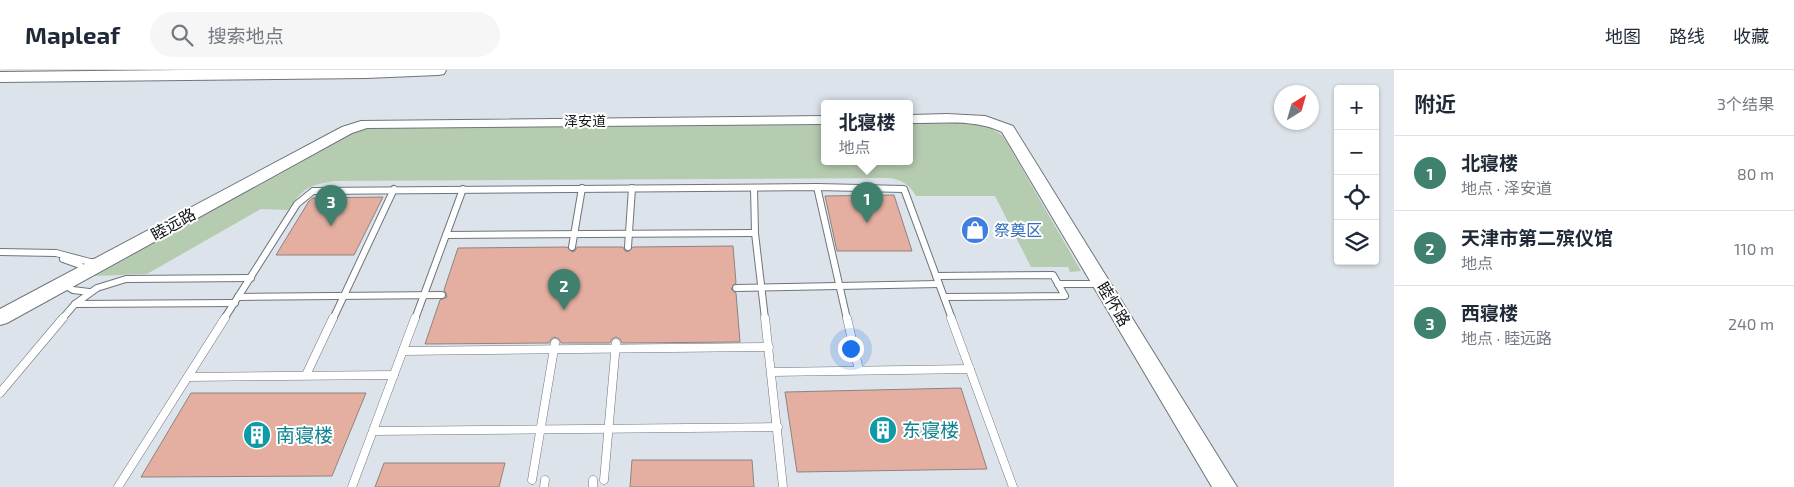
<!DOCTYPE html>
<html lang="zh">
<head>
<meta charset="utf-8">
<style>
	body { margin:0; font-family:"Exo 2","Noto Sans SC",sans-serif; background:#f6f6f7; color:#1f2937 }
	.controls { position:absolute; right:15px; top:15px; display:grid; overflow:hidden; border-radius:5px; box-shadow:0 1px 4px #0004 }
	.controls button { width:45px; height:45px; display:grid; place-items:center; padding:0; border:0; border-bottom:1px solid #e0e1e3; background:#fff; color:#1f2937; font:25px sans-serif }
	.compass { position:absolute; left:1274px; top:15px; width:45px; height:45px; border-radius:50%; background:#fff; box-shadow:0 1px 4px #0004; rotate:37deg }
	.you { position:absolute; left:850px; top:278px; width:18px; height:18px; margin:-12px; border:4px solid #fff; border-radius:50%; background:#1a73e8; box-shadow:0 0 0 8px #1a73e833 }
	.badge { display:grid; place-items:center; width:32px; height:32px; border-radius:50%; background:#40806f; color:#fff; font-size:16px; font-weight:700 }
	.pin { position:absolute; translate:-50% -41px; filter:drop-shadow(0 1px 2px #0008) }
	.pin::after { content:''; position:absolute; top:26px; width:18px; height:15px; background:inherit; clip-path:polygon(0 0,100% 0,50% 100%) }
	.popup { position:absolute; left:821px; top:30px; width:92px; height:65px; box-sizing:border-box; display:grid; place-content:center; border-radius:5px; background:#fff; filter:drop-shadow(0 1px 4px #0005); font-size:16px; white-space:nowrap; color:#747a83 }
	.popup b { font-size:19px; color:#1f2937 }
	.popup::after { content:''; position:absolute; left:50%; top:100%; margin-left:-10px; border:10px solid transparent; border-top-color:#fff }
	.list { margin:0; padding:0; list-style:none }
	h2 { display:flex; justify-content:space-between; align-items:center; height:65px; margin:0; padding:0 20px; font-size:21px }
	h2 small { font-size:16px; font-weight:400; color:#747a83 }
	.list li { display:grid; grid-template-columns:32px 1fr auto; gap:15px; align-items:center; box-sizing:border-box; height:75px; padding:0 20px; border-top:1px solid #e0e1e3 }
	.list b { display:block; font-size:19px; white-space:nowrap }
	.list p { margin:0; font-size:16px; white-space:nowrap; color:#747a83 }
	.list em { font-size:16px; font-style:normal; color:#747a83 }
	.icon { flex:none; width:28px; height:28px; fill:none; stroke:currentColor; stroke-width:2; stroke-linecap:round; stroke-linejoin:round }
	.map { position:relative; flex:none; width:1394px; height:417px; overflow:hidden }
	header { display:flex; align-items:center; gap:30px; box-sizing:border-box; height:70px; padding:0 25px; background:#fff; border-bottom:1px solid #e0e1e3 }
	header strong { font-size:24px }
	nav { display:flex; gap:28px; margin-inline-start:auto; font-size:18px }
	.search { width:350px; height:45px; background:#f6f6f7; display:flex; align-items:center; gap:12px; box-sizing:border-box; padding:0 18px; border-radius:28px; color:#747a83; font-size:19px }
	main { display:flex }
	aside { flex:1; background:#fff }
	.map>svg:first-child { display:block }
	.green { fill:#b6ccb1 }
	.building { fill:#e4aea1; stroke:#8d8481 }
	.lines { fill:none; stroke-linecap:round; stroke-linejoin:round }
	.lane-far1-casing { stroke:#6f757b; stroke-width:8 }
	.lane-casing { stroke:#6f757b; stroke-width:9 }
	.secondary-casing { stroke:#6f757b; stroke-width:2 }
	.highway-casing { stroke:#6f757b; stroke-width:2 }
	.lane-far1 { stroke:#fff; stroke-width:6 }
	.lane { stroke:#fff; stroke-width:8 }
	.secondary { fill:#fff; fill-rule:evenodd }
	.highway { fill:#fff; fill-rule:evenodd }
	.labels { text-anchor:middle; stroke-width:4; stroke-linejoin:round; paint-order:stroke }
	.far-street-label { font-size:14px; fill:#131517; stroke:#fff }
	.street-label { font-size:16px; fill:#131517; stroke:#fff }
	.shop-label { font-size:16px; fill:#366cbe; stroke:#fff; text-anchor:start }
	.near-culture-label { font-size:19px; fill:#0d838f; stroke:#fff; text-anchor:start }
</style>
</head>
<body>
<header>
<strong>Mapleaf</strong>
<div class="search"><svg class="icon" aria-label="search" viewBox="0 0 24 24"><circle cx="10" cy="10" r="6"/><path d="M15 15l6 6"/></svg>搜索地点</div>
<nav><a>地图</a><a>路线</a><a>收藏</a></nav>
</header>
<main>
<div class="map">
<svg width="1394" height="417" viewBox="0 0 1394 417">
	<rect width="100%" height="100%" fill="#dde3ea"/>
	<path class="green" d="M910,54C938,54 980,47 1003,66L1081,201L1070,202L1068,197H1031L995,126H916C910,115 901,109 888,108L335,111C309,115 303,118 288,140L261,139L147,204L94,206L349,64L365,58L381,56L824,55V92H910Z"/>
	<g class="building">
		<polygon points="894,125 912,181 837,181 825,126"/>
		<polygon points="383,127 354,185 276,185 309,131 313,128"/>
		<polygon points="733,176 736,213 731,219 736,223 740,272 622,273 620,269 616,267 612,269 610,273 561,273 559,269 555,267 551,269 549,273 425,274 440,230 447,227 446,223 444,220 458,178 567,177 572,182 575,181 577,177 623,177 625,181 628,182 633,177"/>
		<polygon points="961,318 987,399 797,402 785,322"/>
		<polygon points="191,323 366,323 332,406 141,407"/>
		<polygon points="632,390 752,390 754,417 630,417"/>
		<polygon points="384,393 505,393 499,417 375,417"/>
	</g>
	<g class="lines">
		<defs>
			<g id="lane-far1">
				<polyline points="817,117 847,249"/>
				<polyline points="754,118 755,163 765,249"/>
				<polyline points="446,165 755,163"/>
				<polyline points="572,177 582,118"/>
				<polyline points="628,177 632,118"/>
				<polyline points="0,182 56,183 90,192 97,192"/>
				<polyline points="63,189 80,195 82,199 79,204"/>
				<polyline points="936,206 1053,205 1065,226 944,227"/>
				<polyline points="1058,214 1100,214"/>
				<polyline points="65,215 73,220 89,222"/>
				<polyline points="736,218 939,214"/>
				<polyline points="238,227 442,225"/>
				<polyline points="75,234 235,233"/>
				<polyline points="62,249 75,234 97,218 126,209 251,208"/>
				<polyline points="224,249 297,134 313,121 817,117 904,119 952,249"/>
				<polyline points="333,249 394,119"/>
				<polyline points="415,249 463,119"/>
			</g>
			<g id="lane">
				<polyline points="765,248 783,417"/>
				<polyline points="847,248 859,300"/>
				<polyline points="951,248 1013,417"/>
				<polyline points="403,281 769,277"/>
				<polyline points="772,302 970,299"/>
				<polyline points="306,305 333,248"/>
				<polyline points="188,307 394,305"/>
				<polyline points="0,323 63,248"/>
				<polyline points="373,361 778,357"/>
				<polyline points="532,410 555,273"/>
				<polyline points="593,410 593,417"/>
				<polyline points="604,410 616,273"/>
				<polyline points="118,417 225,248"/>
				<polyline points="352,417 415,248"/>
				<polyline points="544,417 545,410"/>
			</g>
			<g id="secondary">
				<path d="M947,44L985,46L1013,56L1237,417H1212L1002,62C972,48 941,54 910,53V45Z"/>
				<polygon points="824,46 824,54 367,58 352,63 7,253 0,255 0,239 342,57 361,51"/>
			</g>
			<polygon id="highway" points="181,0 446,0 444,4 438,5 366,8 0,12 0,2"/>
		</defs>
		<use href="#lane-far1" class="lane-far1-casing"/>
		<use href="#lane" class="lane-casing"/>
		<use href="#secondary" class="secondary-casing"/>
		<use href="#highway" class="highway-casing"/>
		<use href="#lane-far1" class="lane-far1"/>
		<use href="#lane" class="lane"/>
		<use href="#secondary" class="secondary"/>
		<use href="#highway" class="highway"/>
	</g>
	<defs>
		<symbol id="shop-disc" viewBox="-11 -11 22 22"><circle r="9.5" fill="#3f7fe0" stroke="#fff"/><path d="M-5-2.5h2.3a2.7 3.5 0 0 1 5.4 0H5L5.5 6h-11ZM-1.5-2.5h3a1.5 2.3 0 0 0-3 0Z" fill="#fff"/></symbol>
		<symbol id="building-disc" viewBox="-11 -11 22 22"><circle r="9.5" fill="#0f9aa8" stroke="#fff"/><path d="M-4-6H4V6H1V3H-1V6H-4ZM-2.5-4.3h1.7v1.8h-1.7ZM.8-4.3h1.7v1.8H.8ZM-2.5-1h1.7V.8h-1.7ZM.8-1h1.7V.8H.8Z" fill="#fff"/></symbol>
	</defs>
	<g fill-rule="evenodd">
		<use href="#shop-disc" x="959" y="144" width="32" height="32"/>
		<use href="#building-disc" x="867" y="344" width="32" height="32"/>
		<use href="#building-disc" x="241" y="349" width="32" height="32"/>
	</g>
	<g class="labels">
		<g class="far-street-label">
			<text x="585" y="56">泽安道</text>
		</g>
		<g class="street-label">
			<text transform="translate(173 154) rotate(-29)" y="6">睦远路</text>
			<text transform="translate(1114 234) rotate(59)" y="6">睦怀路</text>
		</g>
		<g class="shop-label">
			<text x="994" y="166">祭奠区</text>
		</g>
		<g class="near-culture-label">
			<text x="902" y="367">东寝楼</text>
			<text x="276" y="372">南寝楼</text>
		</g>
	</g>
</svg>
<div class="controls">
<button>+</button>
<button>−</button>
<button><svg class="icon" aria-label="locate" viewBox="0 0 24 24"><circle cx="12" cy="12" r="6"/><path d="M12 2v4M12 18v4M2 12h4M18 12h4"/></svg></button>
<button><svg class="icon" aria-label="layers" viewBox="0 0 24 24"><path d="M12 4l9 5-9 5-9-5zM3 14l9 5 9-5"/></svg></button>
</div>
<svg class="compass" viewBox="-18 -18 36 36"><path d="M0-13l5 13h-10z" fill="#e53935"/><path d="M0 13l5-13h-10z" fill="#747a83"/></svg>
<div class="you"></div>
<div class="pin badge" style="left:867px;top:153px">1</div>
<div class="popup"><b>北寝楼</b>地点</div>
<div class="pin badge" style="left:564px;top:240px">2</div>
<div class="pin badge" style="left:331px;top:156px">3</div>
</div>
<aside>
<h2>附近<small>3个结果</small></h2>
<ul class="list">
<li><span class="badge">1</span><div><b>北寝楼</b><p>地点 · 泽安道</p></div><em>80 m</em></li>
<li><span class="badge">2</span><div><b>天津市第二殡仪馆</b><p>地点</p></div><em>110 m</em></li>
<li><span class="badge">3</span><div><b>西寝楼</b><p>地点 · 睦远路</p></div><em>240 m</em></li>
</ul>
</aside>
</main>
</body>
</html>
